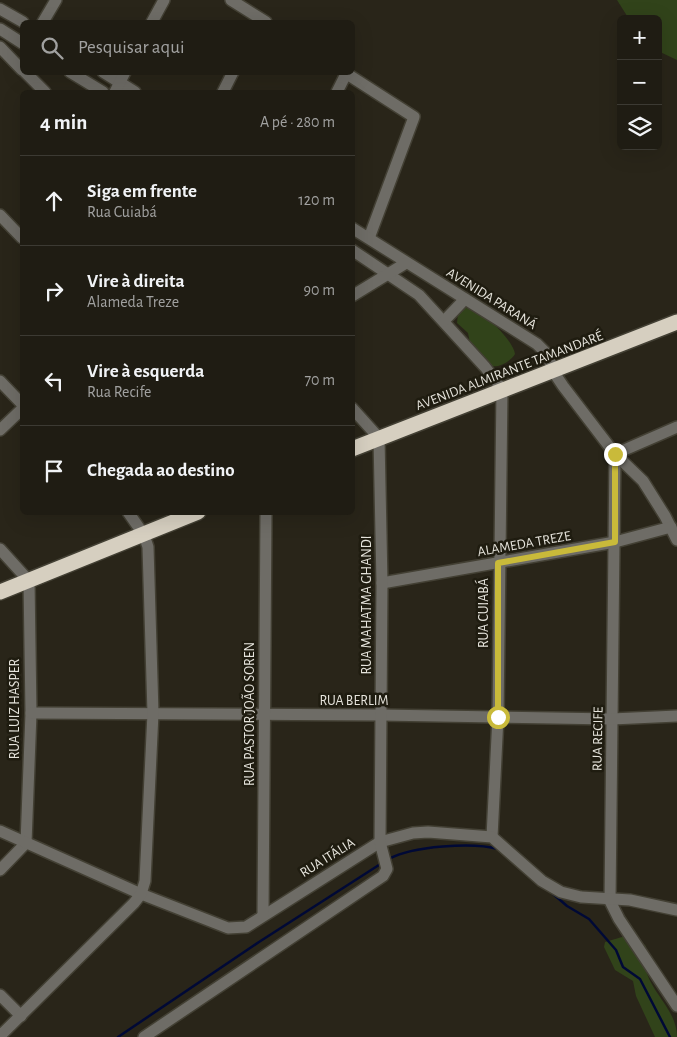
<!DOCTYPE html>
<html lang="pt">
<head>
<meta charset="utf-8">
<style>
	body { margin:0; font-family:"Alegreya Sans",sans-serif; background:#27251c; color:#f1f3f6 }
	.controls { position:absolute; right:15px; top:15px; display:grid; overflow:hidden; border-radius:8px; box-shadow:0 5px 20px #0002 }
	.controls button { width:45px; height:45px; display:grid; place-items:center; padding:0; border:0; border-bottom:1px solid #3c3a33; background:#1f1c13; color:#f1f3f6; font:25px sans-serif }
	.stop { position:absolute; width:15px; height:15px; margin:-11px; border:4px solid #c9ba3a; border-radius:50%; background:#fff }
	.stop.end { background:#c9ba3a; border-color:#fff; box-shadow:0 1px 5px #0008 }
	.list { margin:0; padding:0; list-style:none }
	h2 { display:flex; justify-content:space-between; align-items:center; height:65px; margin:0; padding:0 20px; font-size:21px }
	h2 small { font-size:16px; font-weight:400; color:#a1a1a0 }
	.list li { display:grid; grid-template-columns:32px 1fr auto; gap:15px; align-items:center; box-sizing:border-box; height:90px; padding:0 20px; border-top:1px solid #3c3a33 }
	.list b { display:block; font-size:19px; white-space:nowrap }
	.list p { margin:0; font-size:16px; white-space:nowrap; color:#a1a1a0 }
	.list em { font-size:16px; font-style:normal; color:#a1a1a0 }
	.icon { flex:none; width:28px; height:28px; fill:none; stroke:currentColor; stroke-width:2; stroke-linecap:round; stroke-linejoin:round }
	.map { position:relative; flex:none; width:677px; height:1037px; overflow:hidden }
	.search { position:absolute; background:#1f1c13; box-shadow:0 5px 20px #0002; left:20px; top:20px; width:335px; height:55px; display:flex; align-items:center; gap:12px; box-sizing:border-box; padding:0 18px; border-radius:8px; color:#a1a1a0; font-size:19px }
	.panel { position:absolute; background:#1f1c13; box-shadow:0 5px 20px #0002; left:20px; top:90px; width:335px; height:425px; border-radius:8px }
	.map>svg:first-child { display:block }
	.green { fill:#31431a }
	.lines { fill:none; stroke-linecap:round; stroke-linejoin:round }
	.stream { stroke:#000936; stroke-width:2.5 }
	.minor-casing { stroke:#434034; stroke-width:14 }
	.highway-casing { stroke:#434034; stroke-width:18 }
	.minor { stroke:#6e6c66; stroke-width:11 }
	.highway { stroke:#d6cfc0; stroke-width:15 }
	.route { stroke:#c9ba3a; stroke-width:6 }
	.labels { text-anchor:middle; stroke-width:5; stroke-linejoin:round; paint-order:stroke }
	.street-label { font-size:14px; fill:#e6e4dc; stroke:#1f1c10 }
</style>
</head>
<body>
<div class="map">
<svg width="677" height="1037" viewBox="0 0 677 1037">
	<rect width="100%" height="100%" fill="#292519"/>
	<g class="green">
		<polygon points="617,0 677,0 677,60 658,51 658,19 629,19"/>
		<path d="M463,307C478,305 513,339 515,354C511,361 499,368 491,366L470,343L468,333L457,323L458,313Z"/>
		<path d="M622,937C632,937 638,939 646,946C646,952 644,960 645,966C650,993 677,1009 677,1037H655L636,996L633,981L615,970L604,947L605,942Z"/>
	</g>
	<g class="lines">
		<g class="stream">
			<path d="M389,859C412,846 473,842 498,849"/>
			<polyline points="552,893 567,906 589,919 616,950 623,967 640,979 670,1037"/>
			<polyline points="118,1037 259,942 382,863"/>
		</g>
		<defs>
			<g id="minor">
				<polyline points="231,0 266,22"/>
				<polyline points="0,9 23,22"/>
				<polyline points="43,22 56,0"/>
				<polyline points="152,22 164,0"/>
				<polyline points="0,29 22,43"/>
				<polyline points="0,47 22,70"/>
				<polyline points="25,72 45,92"/>
				<polyline points="70,72 103,92"/>
				<polyline points="103,72 135,92"/>
				<polyline points="344,72 414,117 369,238"/>
				<polyline points="115,92 125,72"/>
				<polyline points="223,92 233,72"/>
				<polyline points="337,92 346,74"/>
				<polyline points="0,215 22,238"/>
				<polyline points="352,228 537,344 548,355 553,371 563,386 615,454 643,481 665,516 677,540"/>
				<polyline points="352,250 419,295 485,367 502,389 498,717 492,837"/>
				<polyline points="352,296 406,263"/>
				<polyline points="444,321 465,299"/>
				<polyline points="0,381 22,404"/>
				<polyline points="677,427 615,454 610,901 619,919 677,1006"/>
				<polyline points="0,430 22,409"/>
				<polyline points="0,549 29,581 31,713 26,843 0,870"/>
				<polyline points="382,583 615,542 671,527"/>
				<polyline points="31,713 381,715 612,719 677,716"/>
				<polyline points="0,831 141,894 228,928 246,927 380,842 413,833 428,832 492,837 542,881 561,892 581,897 630,900 677,910"/>
				<polyline points="263,915 266,512"/>
				<polyline points="0,995 21,1016"/>
				<polyline points="0,1036 134,903 141,894 145,881 153,713 148,547 144,535 128,512"/>
				<polyline points="144,1037 383,876 387,869 380,842 382,583 379,438 352,408"/>
			</g>
			<g id="highway">
				<polyline points="352,449 677,322"/>
				<polyline points="0,592 198,512"/>
			</g>
		</defs>
		<use href="#minor" class="minor-casing"/>
		<use href="#highway" class="highway-casing"/>
		<use href="#minor" class="minor"/>
		<use href="#highway" class="highway"/>
	</g>
	<g class="lines">
		<polyline class="route" points="498,717 498,563 615,542 615,454"/>
	</g>
	<g class="labels">
		<g class="street-label">
			<text transform="translate(492 298) rotate(32)" y="5">AVENIDA PARANÁ</text>
			<text transform="translate(509 370) rotate(-21)" y="5">AVENIDA ALMIRANTE TAMANDARÉ</text>
			<text transform="translate(524 543) rotate(-10)" y="5">ALAMEDA TREZE</text>
			<text transform="translate(366 605) rotate(-90)" y="5">RUA MAHATMA GHANDI</text>
			<text transform="translate(483 613) rotate(-90)" y="5">RUA CUIABÁ</text>
			<text x="354" y="705">RUA BERLIM</text>
			<text transform="translate(14 709) rotate(-90)" y="5">RUA LUIZ HASPER</text>
			<text transform="translate(249 714) rotate(-90)" y="5">RUA PASTOR JOÃO SOREN</text>
			<text transform="translate(597 739) rotate(-89)" y="5">RUA RECIFE</text>
			<text transform="translate(327 857) rotate(-32)" y="5">RUA ITÁLIA</text>
		</g>
	</g>
</svg>
<div class="controls">
<button>+</button>
<button>−</button>
<button><svg class="icon" aria-label="layers" viewBox="0 0 24 24"><path d="M12 4l9 5-9 5-9-5zM3 14l9 5 9-5"/></svg></button>
</div>
<div class="stop" style="left:498px;top:717px"></div>
<div class="stop end" style="left:615px;top:454px"></div>
<div class="search"><svg class="icon" aria-label="search" viewBox="0 0 24 24"><circle cx="10" cy="10" r="6"/><path d="M15 15l6 6"/></svg>Pesquisar aqui</div>
<section class="panel">
<h2>4 min<small>A pé · 280 m</small></h2>
<ul class="list">
<li><svg class="icon" aria-label="ahead" viewBox="0 0 24 24"><path d="M12 20V5M6 11l6-6 6 6"/></svg><div><b>Siga em frente</b><p>Rua Cuiabá</p></div><em>120 m</em></li>
<li><svg class="icon" aria-label="right" viewBox="0 0 24 24"><path d="M7 20v-9h11M14 6l5 5-5 5"/></svg><div><b>Vire à direita</b><p>Alameda Treze</p></div><em>90 m</em></li>
<li><svg class="icon" aria-label="left" viewBox="0 0 24 24"><path d="M17 20v-9H6M10 6l-5 5 5 5"/></svg><div><b>Vire à esquerda</b><p>Rua Recife</p></div><em>70 m</em></li>
<li><svg class="icon" aria-label="arrive" viewBox="0 0 24 24"><path d="M6 21V4h12l-3 4 3 4H6"/></svg><div><b>Chegada ao destino</b></div></li>
</ul>
</section>
</div>
</body>
</html>
